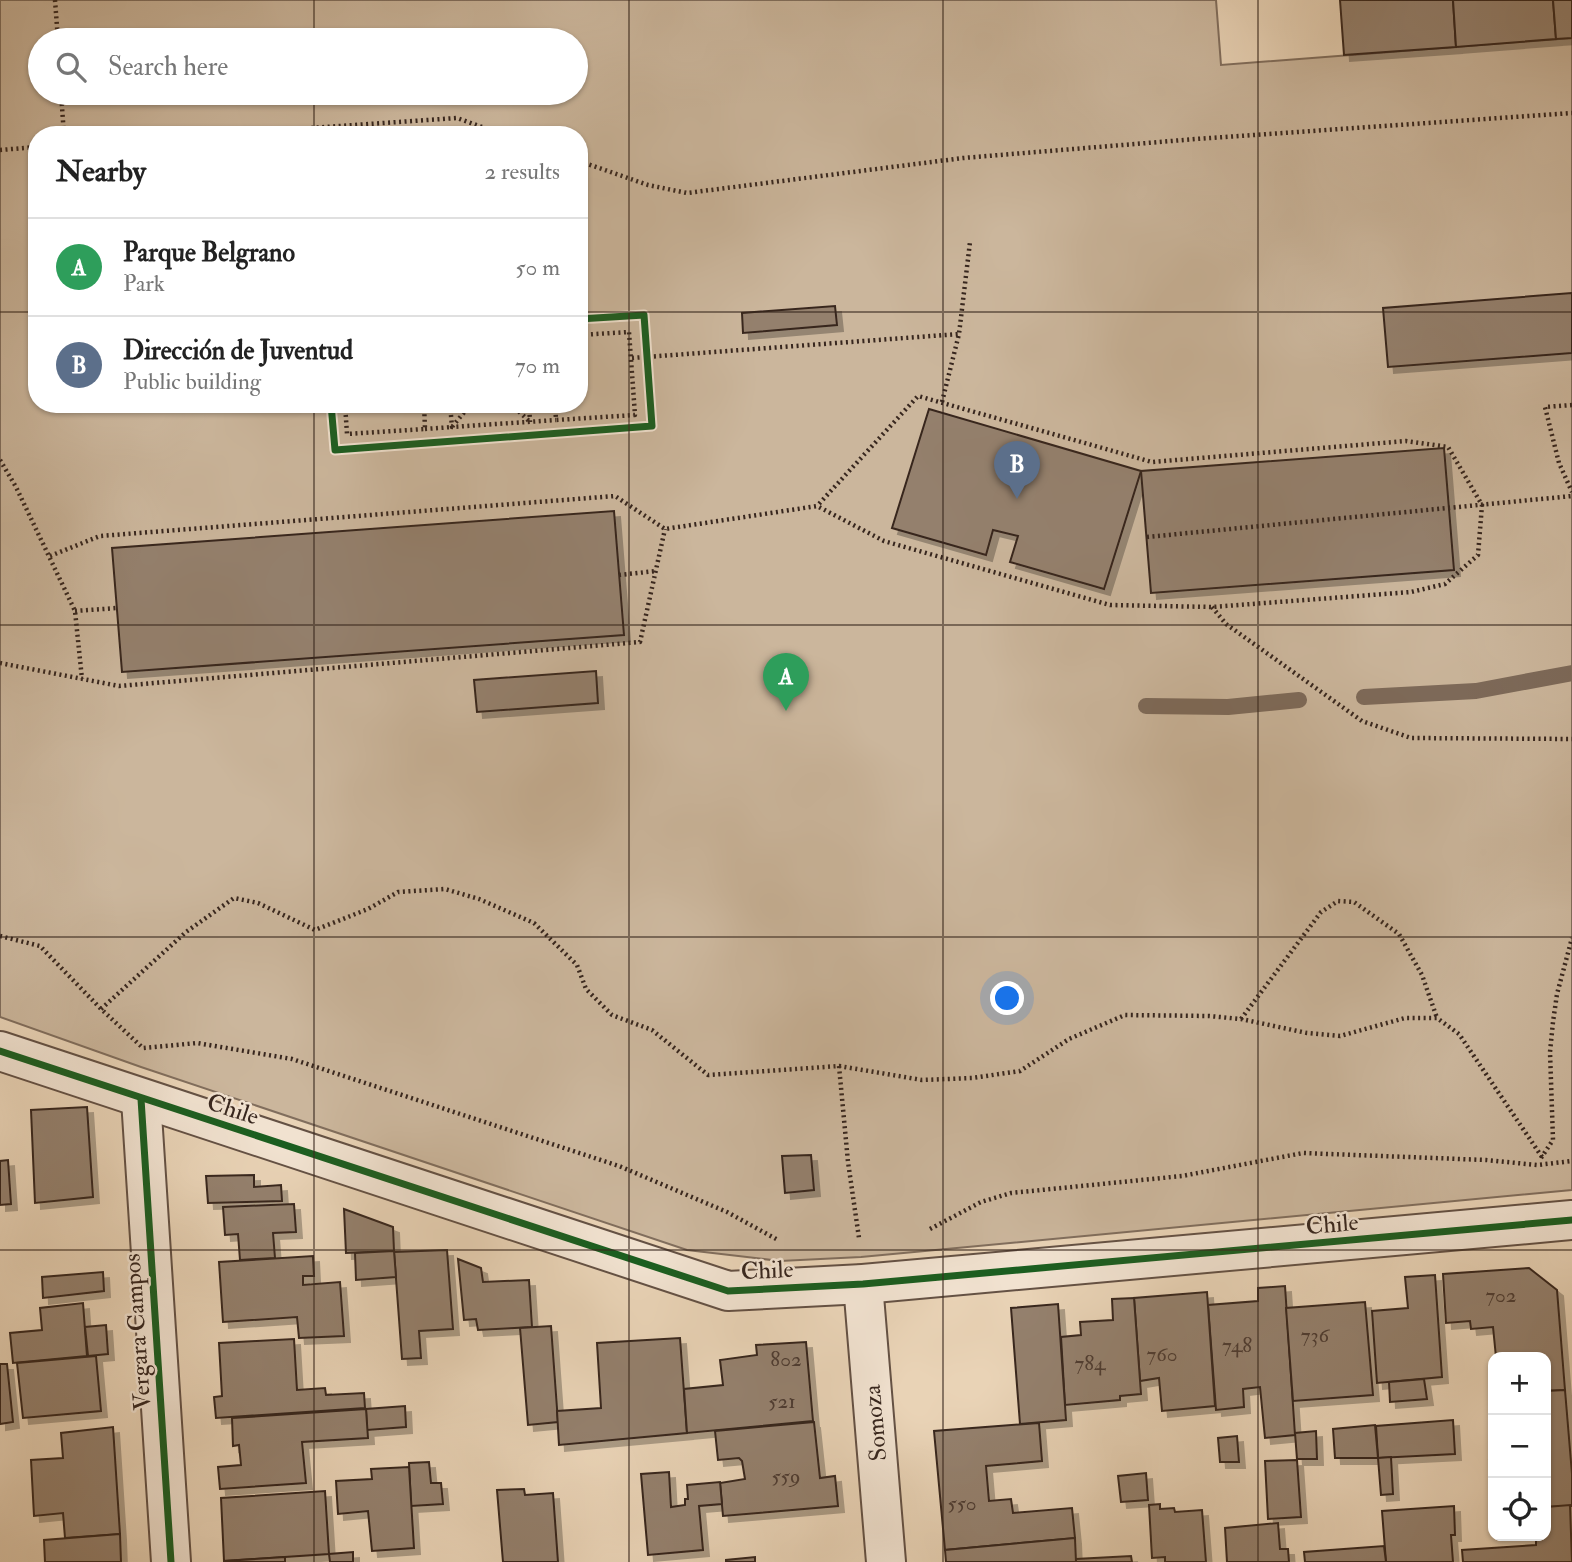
<!DOCTYPE html>
<html lang="en">
<head>
<meta charset="utf-8">
<style>
	body { margin:0; font-family:"IM FELL Double Pica",serif; background:#f2f2f2; color:#222 }
	.controls { position:absolute; right:21px; bottom:21px; display:grid; overflow:hidden; border-radius:14px; box-shadow:0 2px 5px #0004 }
	.controls button { width:63px; height:63px; display:grid; place-items:center; padding:0; border:0; border-bottom:2px solid #e0e0e0; background:#fff; color:#222; font:35px sans-serif }
	.you { position:absolute; left:1008px; top:999px; width:24px; height:24px; margin:-18px; border:5px solid #fff; border-radius:50%; background:#1a73e8; box-shadow:0 0 0 10px #1a73e833 }
	.badge { display:grid; place-items:center; width:46px; height:46px; border-radius:50%; background:#0b8043; color:#fff; font-size:23px; font-weight:700 }
	.pin { position:absolute; translate:-50% -58px; filter:drop-shadow(0 2px 4px #0008) }
	.pin::after { content:''; position:absolute; top:37px; width:24px; height:21px; background:inherit; clip-path:polygon(0 0,100% 0,50% 100%) }
	.list { margin:0; padding:0; list-style:none }
	h2 { display:flex; justify-content:space-between; align-items:center; height:91px; margin:0; padding:0 28px; font-size:30px }
	h2 small { font-size:23px; font-weight:400; color:#767676 }
	.list li { display:grid; grid-template-columns:46px 1fr auto; gap:21px; align-items:center; box-sizing:border-box; height:98px; padding:0 28px; border-top:2px solid #e0e0e0 }
	.list b { display:block; font-size:26px; white-space:nowrap }
	.list p { margin:0; font-size:23px; white-space:nowrap; color:#767676 }
	.list em { font-size:23px; font-style:normal; color:#767676 }
	.icon { flex:none; width:38px; height:38px; fill:none; stroke:currentColor; stroke-width:2; stroke-linecap:round; stroke-linejoin:round }
	.map { position:relative; flex:none; width:1572px; height:1562px; overflow:hidden }
	.search { position:absolute; background:#fff; box-shadow:0 2px 5px #0004; left:28px; top:28px; width:560px; height:77px; display:flex; align-items:center; gap:18px; box-sizing:border-box; padding:0 24px; border-radius:38px; color:#767676; font-size:26px }
	.panel { position:absolute; background:#fff; box-shadow:0 2px 5px #0004; left:28px; top:126px; width:560px; height:287px; border-radius:28px }
	.map>svg:first-child { display:block }
	.green { fill:#cbb69c; stroke:#816e5d; stroke-width:2; fill-rule:evenodd }
	.lines { fill:none; stroke-linecap:round; stroke-linejoin:round }
	.stream { stroke:#7d6a5a; stroke-width:16 }
	.building { fill:#94806d; stroke:#37261e; stroke-width:2; filter:url(#shadow) }
	.minor-casing { stroke:#645144; stroke-width:42 }
	.path { stroke:#37261e; stroke-width:4.5; stroke-dasharray:2 3.5; stroke-linecap:butt }
	.minor { stroke:#f1e2d0; stroke-width:38 }
	.cycleway-casing { stroke:#f1e2d0; stroke-width:11 }
	.cycleway { stroke:#1b5e20; stroke-width:7 }
	.grid { fill:none; stroke:#37261e; stroke-width:2; stroke-opacity:0.55 }
	.labels { text-anchor:middle; stroke-width:5; stroke-linejoin:round; paint-order:stroke }
	.number-label { font-size:21px; fill:#4e3c32 }
	.street-label { font-size:24px; fill:#37261e; stroke:#f1e2d0 }
</style>
</head>
<body>
<div class="map">
<svg width="1572" height="1562" viewBox="0 0 1572 1562">
	<defs>
		<filter id="shadow"><feDropShadow dx="6" dy="6" stdDeviation="0" flood-color="#0004"/></filter>
	</defs>
	<rect width="100%" height="100%" fill="#e9d3b6"/>
	<filter id="stains"><feTurbulence type="fractalNoise" baseFrequency=".00286" numOctaves="4"/><feColorMatrix values="0 0 0 0 .2 0 0 0 0 .09 0 0 0 0 .02 0 0 0 .5 -.17"/></filter>
	<radialGradient id="worn" r=".72"><stop offset=".6" stop-color="#630" stop-opacity="0"/><stop offset="1" stop-color="#630" stop-opacity=".3"/></radialGradient>
	<path class="green" d="M0,0H1216L1221,65L1572,38V1190L861,1257L780,1261L687,1250L141,1067L0,1017ZM40,40H576V93H40ZM37,135H579V404H37Z"/>
	<g class="lines">
		<g class="stream">
			<polyline points="1364,697 1476,691 1572,673"/>
			<polyline points="1146,706 1228,707 1299,700"/>
		</g>
	</g>
	<g class="building">
		<polygon points="1340,0 1453,0 1456,47 1344,55"/>
		<polygon points="1453,0 1553,0 1556,39 1456,47"/>
		<polygon points="1553,0 1572,0 1572,38 1556,39"/>
		<polygon points="1572,293 1572,353 1388,367 1383,308"/>
		<polygon points="835,306 837,325 743,333 742,313"/>
		<polygon points="929,409 1141,471 1104,589 1010,562 1018,536 993,530 986,555 892,528"/>
		<polygon points="1444,448 1454,570 1151,593 1141,471"/>
		<polygon points="614,511 624,635 122,672 112,548"/>
		<polygon points="596,671 598,703 477,712 474,680"/>
		<polygon points="87,1107 93,1197 35,1203 31,1110"/>
		<polygon points="811,1155 814,1190 785,1193 782,1156"/>
		<polygon points="8,1160 11,1204 0,1205 0,1161"/>
		<polygon points="254,1175 254,1187 281,1185 282,1201 208,1203 206,1176"/>
		<polygon points="294,1204 296,1232 273,1233 275,1258 240,1260 238,1234 225,1235 223,1207"/>
		<polygon points="344,1209 393,1227 394,1251 346,1253"/>
		<polygon points="447,1250 453,1329 419,1331 421,1358 402,1359 394,1252"/>
		<polygon points="394,1251 396,1277 356,1280 355,1253"/>
		<polygon points="313,1256 314,1276 303,1276 303,1285 340,1282 344,1336 299,1338 297,1317 223,1322 219,1262"/>
		<polygon points="458,1259 481,1268 483,1282 529,1280 532,1327 478,1330 476,1319 464,1320"/>
		<polygon points="1529,1268 1557,1290 1565,1390 1546,1391 1546,1357 1496,1357 1493,1327 1471,1329 1470,1321 1446,1323 1443,1274"/>
		<polygon points="103,1272 104,1291 43,1298 42,1277"/>
		<polygon points="1435,1275 1442,1377 1377,1383 1372,1311 1408,1308 1405,1277"/>
		<polygon points="1285,1286 1295,1435 1265,1438 1260,1387 1243,1389 1244,1407 1216,1410 1208,1305 1258,1301 1258,1288"/>
		<polygon points="1207,1292 1215,1406 1162,1411 1159,1378 1140,1381 1134,1298"/>
		<polygon points="1134,1298 1141,1394 1120,1396 1120,1400 1065,1405 1061,1337 1081,1335 1080,1322 1113,1320 1112,1299"/>
		<polygon points="1365,1302 1373,1395 1293,1401 1286,1308"/>
		<polygon points="83,1303 87,1356 13,1363 10,1333 42,1330 40,1308"/>
		<polygon points="1058,1304 1066,1420 1020,1424 1011,1308"/>
		<polygon points="106,1325 108,1354 88,1356 85,1327"/>
		<polygon points="551,1326 558,1422 528,1425 520,1328"/>
		<polygon points="680,1338 687,1433 559,1445 557,1411 601,1408 597,1343"/>
		<polygon points="294,1339 297,1390 325,1388 326,1395 364,1393 365,1408 216,1418 214,1397 222,1396 219,1343"/>
		<polygon points="806,1342 813,1421 687,1433 684,1389 723,1385 720,1360 757,1355 756,1345"/>
		<polygon points="96,1356 101,1411 23,1418 17,1363"/>
		<polygon points="0,1364 7,1364 13,1422 0,1424"/>
		<polygon points="1424,1379 1427,1399 1390,1402 1389,1382"/>
		<polygon points="1565,1390 1572,1474 1572,1506 1546,1507 1546,1391"/>
		<polygon points="405,1406 406,1427 367,1430 366,1409"/>
		<polygon points="366,1409 368,1438 302,1442 306,1483 220,1489 218,1467 241,1465 239,1445 233,1446 232,1418"/>
		<polygon points="1453,1420 1455,1454 1378,1458 1376,1426"/>
		<polygon points="814,1422 820,1478 835,1476 838,1506 723,1516 720,1483 745,1479 742,1461 739,1458 718,1460 715,1431"/>
		<polygon points="1039,1423 1042,1461 986,1466 989,1501 1011,1499 1013,1513 1072,1508 1075,1538 945,1550 934,1431"/>
		<polygon points="1375,1425 1378,1458 1335,1458 1333,1429"/>
		<polygon points="113,1427 120,1534 65,1538 63,1513 34,1516 31,1460 63,1458 61,1433"/>
		<polygon points="1316,1431 1317,1459 1297,1459 1295,1433"/>
		<polygon points="1237,1436 1239,1462 1220,1462 1218,1438"/>
		<polygon points="1391,1457 1393,1494 1381,1495 1378,1458"/>
		<polygon points="1493,1459 1493,1510 1489,1460"/>
		<polygon points="1297,1460 1301,1517 1268,1519 1265,1461"/>
		<polygon points="429,1462 431,1483 441,1483 443,1504 411,1506 409,1463"/>
		<polygon points="409,1467 414,1548 372,1551 368,1511 338,1514 336,1481 372,1479 371,1469"/>
		<polygon points="669,1472 671,1507 685,1505 685,1499 688,1499 687,1485 720,1482 722,1504 699,1506 703,1550 648,1555 641,1474"/>
		<polygon points="1146,1473 1148,1500 1121,1502 1118,1476"/>
		<polygon points="524,1489 525,1495 553,1493 558,1562 503,1562 497,1490"/>
		<polygon points="325,1491 329,1554 224,1561 221,1498"/>
		<polygon points="1160,1504 1160,1509 1174,1508 1175,1512 1202,1510 1206,1562 1165,1562 1165,1557 1152,1558 1149,1505"/>
		<polygon points="1570,1505 1572,1562 1463,1562 1462,1550 1536,1545 1536,1536 1546,1536 1546,1507"/>
		<polygon points="1454,1506 1455,1535 1451,1535 1453,1562 1386,1562 1382,1511"/>
		<polygon points="1278,1523 1280,1549 1288,1549 1289,1562 1227,1562 1225,1528"/>
		<polygon points="120,1534 121,1562 45,1562 44,1540"/>
		<polygon points="1075,1538 1076,1562 946,1562 945,1550"/>
		<polygon points="1384,1546 1386,1562 1305,1562 1304,1552"/>
		<polygon points="353,1552 353,1562 330,1562 329,1554"/>
		<polygon points="1131,1556 1132,1562 1076,1562 1076,1559"/>
		<polygon points="285,1557 285,1562 224,1562 224,1561"/>
		<polygon points="755,1557 755,1562 726,1562 726,1560"/>
	</g>
	<g class="lines">
		<defs>
			<g id="minor">
				<polyline points="0,1051 728,1291 863,1284 1572,1220"/>
				<polyline points="141,1099 171,1562"/>
				<polyline points="863,1284 886,1562"/>
			</g>
		</defs>
		<use href="#minor" class="minor-casing"/>
		<g class="path">
			<polyline points="55,0 58,40"/>
			<polyline points="61,93 64,135"/>
			<polyline points="207,135 457,118 504,135"/>
			<polyline points="0,150 37,147"/>
			<polyline points="579,161 648,185 687,193 963,158 1196,139 1572,113"/>
			<polyline points="632,358 959,334"/>
			<polyline points="942,402 959,334 970,242"/>
			<polyline points="345,404 347,434 425,429 424,404"/>
			<polyline points="450,404 452,427 556,420"/>
			<polyline points="511,404 530,422"/>
			<polyline points="529,404 530,422"/>
			<polyline points="555,404 556,420 635,415 629,332 579,335"/>
			<polyline points="1572,405 1545,407 1559,463 1572,492"/>
			<polyline points="425,429 452,427 471,404"/>
			<polyline points="0,460 16,487 75,611 82,679"/>
			<polyline points="1147,537 1572,496"/>
			<polyline points="50,556 100,536 615,496 665,529 817,506 884,541 1110,605 1212,607 1411,592 1445,584 1478,555 1482,505 1448,447 1406,441 1152,462 918,396 817,506"/>
			<polyline points="619,575 656,571"/>
			<polyline points="1212,607 1226,624 1362,721 1411,738 1572,739"/>
			<polyline points="75,611 117,608"/>
			<polyline points="0,663 119,686 640,642 665,529"/>
			<polyline points="0,936 40,946 101,1009 143,1048 197,1043 292,1059 619,1166 727,1212 778,1240"/>
			<polyline points="101,1009 186,932 234,898 258,903 315,930 368,909 398,892 445,889 479,899 534,923 577,965 586,989 612,1015 652,1030 708,1075 839,1066 922,1080 972,1078 1020,1071 1069,1039 1125,1015 1209,1016 1241,1019 1307,1033 1340,1036 1405,1018 1437,1018 1459,1034 1542,1157"/>
			<polyline points="1241,1019 1321,912 1338,901 1354,902 1399,934 1422,975 1437,1018"/>
			<polyline points="839,1066 848,1162 859,1238"/>
			<polyline points="1541,1158 1553,1140 1550,1052 1553,1022 1557,994 1572,938"/>
			<polyline points="930,1229 981,1202 1011,1193 1182,1176 1303,1153 1486,1160 1537,1165 1572,1161"/>
		</g>
		<use href="#minor" class="minor"/>
		<defs>
			<g id="cycleway">
				<polyline points="331,404 335,450 652,426 644,315 579,319"/>
				<polyline points="0,1051 728,1291 863,1284 1572,1220"/>
				<polyline points="141,1099 171,1562"/>
			</g>
		</defs>
		<use href="#cycleway" class="cycleway-casing"/>
		<use href="#cycleway" class="cycleway"/>
	</g>
	<path class="grid" d="M314,0V40M629,0V1562M943,0V1562M1258,0V1562M314,93V135M0,312H37M579,312H1572M314,404V1562M0,625H1572M0,937H1572M0,1250H1572"/>
	<g class="labels">
		<g class="number-label">
			<text x="1501" y="1302">702</text>
			<text x="1315" y="1342">736</text>
			<text x="1237" y="1352">748</text>
			<text x="1162" y="1361">760</text>
			<text x="786" y="1366">802</text>
			<text x="1090" y="1370">784</text>
			<text x="782" y="1408">521</text>
			<text x="786" y="1483">559</text>
			<text x="962" y="1510">550</text>
		</g>
		<g class="street-label">
			<text transform="translate(233 1109) rotate(18)" y="8">Chile</text>
			<text transform="translate(1332 1224) rotate(-5)" y="8">Chile</text>
			<text transform="translate(767 1270) rotate(-3)" y="8">Chile</text>
			<text transform="translate(137 1332) rotate(-94)" y="8">Vergara Campos</text>
			<text transform="translate(875 1423) rotate(-95)" y="8">Somoza</text>
		</g>
	</g>
	<rect width="100%" height="100%" filter="url(#stains)"/>
	<rect width="100%" height="100%" fill="url(#worn)"/>
</svg>
<div class="controls">
<button>+</button>
<button>−</button>
<button><svg class="icon" aria-label="locate" viewBox="0 0 24 24"><circle cx="12" cy="12" r="6"/><path d="M12 2v4M12 18v4M2 12h4M18 12h4"/></svg></button>
</div>
<div class="you"></div>
<div class="pin badge" style="left:786px;top:711px;background:#2e9e5b">A</div>
<div class="pin badge" style="left:1017px;top:499px;background:#5c6f8a">B</div>
<div class="search"><svg class="icon" aria-label="search" viewBox="0 0 24 24"><circle cx="10" cy="10" r="6"/><path d="M15 15l6 6"/></svg>Search here</div>
<section class="panel">
<h2>Nearby<small>2 results</small></h2>
<ul class="list">
<li><span class="badge" style="background:#2e9e5b">A</span><div><b>Parque Belgrano</b><p>Park</p></div><em>50 m</em></li>
<li><span class="badge" style="background:#5c6f8a">B</span><div><b>Dirección de Juventud</b><p>Public building</p></div><em>70 m</em></li>
</ul>
</section>
</div>
</body>
</html>
